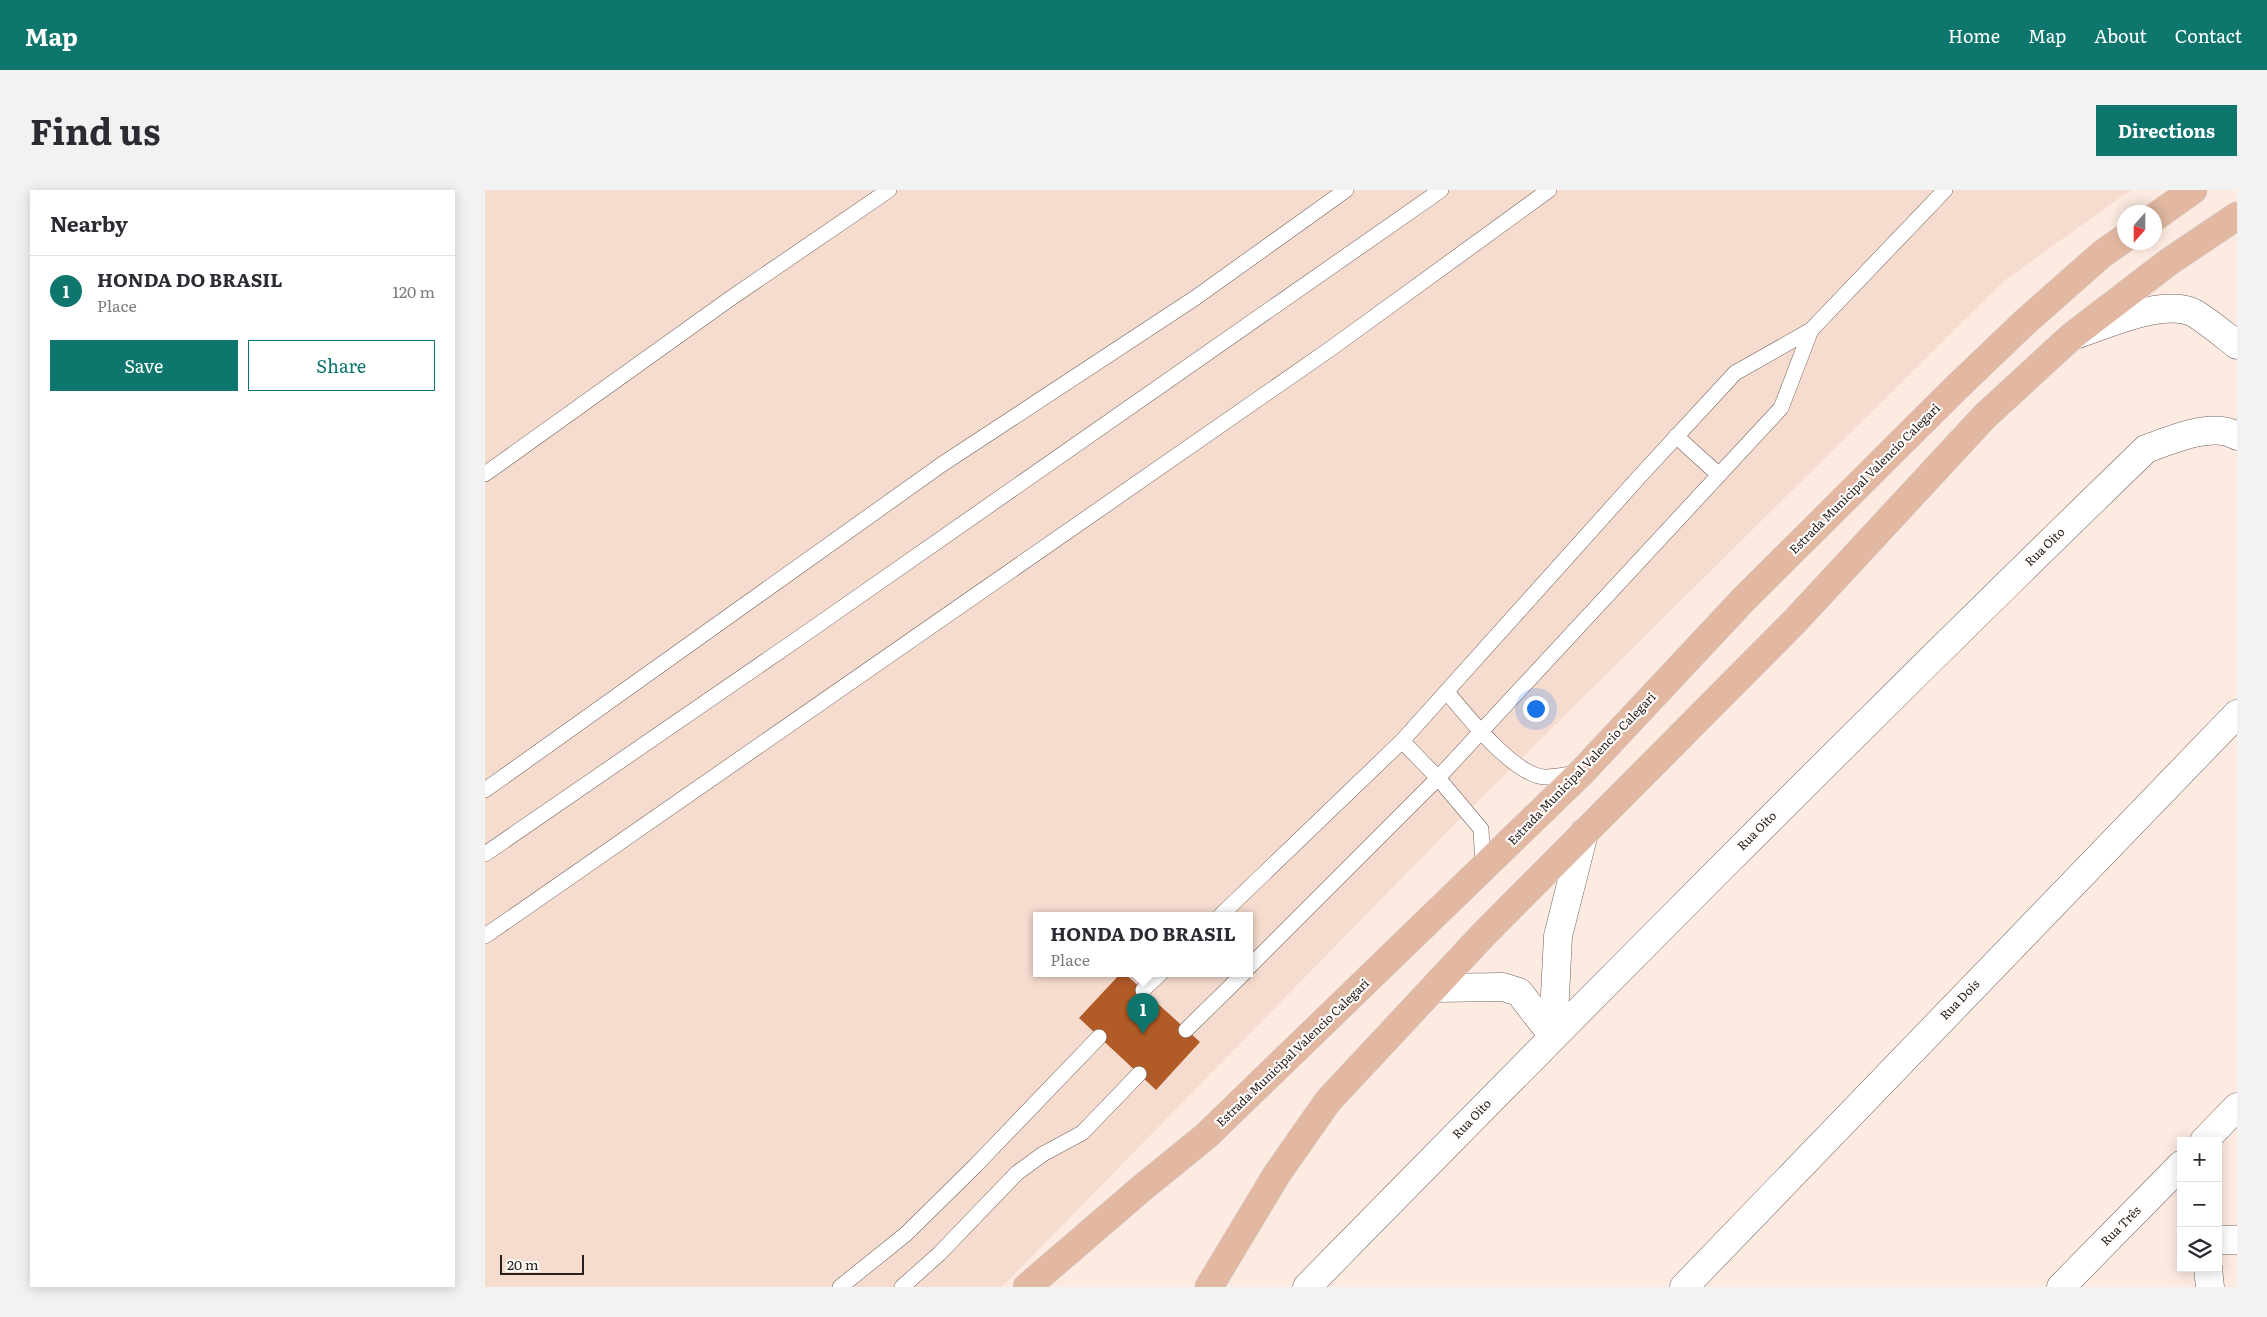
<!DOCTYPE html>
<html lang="en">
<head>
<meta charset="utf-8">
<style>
	body { margin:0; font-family:Literata,serif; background:#f2f2f3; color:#2b2b33 }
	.controls { position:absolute; right:15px; bottom:15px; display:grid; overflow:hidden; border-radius:0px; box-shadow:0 2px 12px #0003 }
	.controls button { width:45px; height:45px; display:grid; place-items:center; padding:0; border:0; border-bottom:1px solid #e1e1e2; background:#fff; color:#2b2b33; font:25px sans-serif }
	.compass { position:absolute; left:1632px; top:15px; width:45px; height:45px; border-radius:50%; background:#fff; box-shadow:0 2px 12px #0003; rotate:201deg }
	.scale { position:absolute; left:15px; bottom:12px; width:84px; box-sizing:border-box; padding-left:5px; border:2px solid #27201d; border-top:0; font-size:14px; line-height:18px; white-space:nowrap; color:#27201d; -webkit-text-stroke:4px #fffbf9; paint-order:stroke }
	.you { position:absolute; left:1050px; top:518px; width:18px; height:18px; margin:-12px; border:4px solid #fff; border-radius:50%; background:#1a73e8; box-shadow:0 0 0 8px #1a73e833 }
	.badge { display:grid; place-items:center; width:32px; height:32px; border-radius:50%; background:#0f766e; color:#fff; font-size:16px; font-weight:700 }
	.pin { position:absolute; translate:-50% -41px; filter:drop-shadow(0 1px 2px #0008) }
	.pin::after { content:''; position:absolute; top:26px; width:18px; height:15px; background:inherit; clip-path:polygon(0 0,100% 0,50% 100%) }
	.popup { position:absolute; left:548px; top:722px; width:220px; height:65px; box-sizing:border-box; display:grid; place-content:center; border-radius:0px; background:#fff; filter:drop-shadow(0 1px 4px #0005); font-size:16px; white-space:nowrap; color:#7c7c81 }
	.popup b { font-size:19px; color:#2b2b33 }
	.popup::after { content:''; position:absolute; left:50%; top:100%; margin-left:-10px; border:10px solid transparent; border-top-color:#fff }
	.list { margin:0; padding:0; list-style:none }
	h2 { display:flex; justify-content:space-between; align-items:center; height:65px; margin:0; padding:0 20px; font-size:21px }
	h2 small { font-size:16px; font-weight:400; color:#7c7c81 }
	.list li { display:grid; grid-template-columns:32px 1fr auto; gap:15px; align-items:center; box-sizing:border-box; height:70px; padding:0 20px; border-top:1px solid #e1e1e2 }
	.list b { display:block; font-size:19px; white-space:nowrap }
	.list p { margin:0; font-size:16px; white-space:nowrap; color:#7c7c81 }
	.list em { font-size:16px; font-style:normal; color:#7c7c81 }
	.actions { display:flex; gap:10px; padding:15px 20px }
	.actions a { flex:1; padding:11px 0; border:1px solid #0f766e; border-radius:0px; text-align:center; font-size:18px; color:#0f766e }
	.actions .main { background:#0f766e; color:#fff }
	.icon { flex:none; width:28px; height:28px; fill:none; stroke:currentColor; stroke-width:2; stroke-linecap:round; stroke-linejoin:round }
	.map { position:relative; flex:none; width:1752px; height:1097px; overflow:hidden; border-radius:0px }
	header { display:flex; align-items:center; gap:30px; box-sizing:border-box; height:70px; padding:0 25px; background:#0f766e; color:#fff }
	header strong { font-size:24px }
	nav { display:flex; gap:28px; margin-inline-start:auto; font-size:18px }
	.intro { display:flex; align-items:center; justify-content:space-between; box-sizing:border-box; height:120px; padding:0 30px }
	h1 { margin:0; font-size:35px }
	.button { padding:12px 22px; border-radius:0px; background:#0f766e; color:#fff; font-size:18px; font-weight:700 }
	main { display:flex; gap:30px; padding:0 30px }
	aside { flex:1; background:#fff; border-radius:0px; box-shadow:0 2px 12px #0003 }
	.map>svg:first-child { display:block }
	.built { fill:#f6dccf; fill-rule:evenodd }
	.building { fill:#b15b27 }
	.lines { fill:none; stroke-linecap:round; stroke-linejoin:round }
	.service-casing { stroke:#706159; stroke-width:16 }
	.minor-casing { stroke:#706159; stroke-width:29 }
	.tertiary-casing { stroke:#706159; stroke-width:29 }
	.primary-casing { stroke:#d4d2d2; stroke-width:29 }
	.service { stroke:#fff; stroke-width:15 }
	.minor { stroke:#fff; stroke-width:28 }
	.tertiary { stroke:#fff; stroke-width:28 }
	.primary { stroke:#e2b8a2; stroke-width:28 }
	.labels { text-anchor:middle; stroke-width:4.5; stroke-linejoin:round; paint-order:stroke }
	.street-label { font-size:12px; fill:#27201d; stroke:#fffbf9 }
</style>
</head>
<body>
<header>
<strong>Map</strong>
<nav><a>Home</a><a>Map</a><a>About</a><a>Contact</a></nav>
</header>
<div class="intro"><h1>Find us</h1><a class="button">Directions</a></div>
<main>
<aside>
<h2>Nearby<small></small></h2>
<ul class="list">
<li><span class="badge">1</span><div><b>HONDA DO BRASIL</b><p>Place</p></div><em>120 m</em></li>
</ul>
<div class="actions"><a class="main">Save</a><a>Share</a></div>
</aside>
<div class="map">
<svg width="1752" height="1097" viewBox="0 0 1752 1097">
	<rect width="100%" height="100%" fill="#fdebe1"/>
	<path class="built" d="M0,0H1646L1519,91L965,639L517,1097H0ZM552,725H764V783H552Z"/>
	<polygon class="building" points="636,783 639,783 715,852 671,900 594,828"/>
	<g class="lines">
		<defs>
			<g id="service">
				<polyline points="1191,246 1234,285"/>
				<polyline points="0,284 246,108 404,0"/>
				<path d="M962,502C981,525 1029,585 1059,587C1070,587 1082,584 1093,583"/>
				<polyline points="917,551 953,588 996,639 998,679"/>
				<polyline points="0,600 456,275 710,108 861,0"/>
				<polyline points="0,664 314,448 956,0"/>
				<polyline points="736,725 917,551 1155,286 1250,183 1326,140 1460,0"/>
				<polyline points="0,746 848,157 1064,0"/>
				<polyline points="764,777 953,588 1296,218 1326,140"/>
				<polyline points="658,800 676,783"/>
				<polyline points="701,840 759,783"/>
				<polyline points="355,1097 421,1044 491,975 614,847"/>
				<polyline points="417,1097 454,1064 532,983 558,964 597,943 654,884"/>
			</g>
			<g id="minor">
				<polyline points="949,798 1018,797 1034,802 1068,846"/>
				<polyline points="1068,846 1073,746 1099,643"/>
				<polyline points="1719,951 1752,917"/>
				<polyline points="1733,1050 1752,1050"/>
				<polyline points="1723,1078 1725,1097"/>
				<path d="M822,1097C1099,815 1377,534 1661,259C1686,250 1728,231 1752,246"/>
				<polyline points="1199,1097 1752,524"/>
				<polyline points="1576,1097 1696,975"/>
			</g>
			<path id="tertiary" d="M1590,145C1621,135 1679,108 1709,123C1724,132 1738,144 1752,155"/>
			<g id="primary">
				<polyline points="1670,27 1708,0"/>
				<polyline points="542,1097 657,998 721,946 1097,582 1258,410 1472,197 1539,133 1617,64 1640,48"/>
				<polyline points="724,1097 792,984 843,911 998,745 1311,430 1500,226 1587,146 1685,71 1752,26"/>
			</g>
		</defs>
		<use href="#service" class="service-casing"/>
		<use href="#minor" class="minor-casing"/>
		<use href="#tertiary" class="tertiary-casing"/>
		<use href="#primary" class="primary-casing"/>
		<use href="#service" class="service"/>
		<use href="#minor" class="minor"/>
		<use href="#tertiary" class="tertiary"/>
		<use href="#primary" class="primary"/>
	</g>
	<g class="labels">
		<g class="street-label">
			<text transform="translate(1380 289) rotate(-45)" y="4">Estrada Municipal Valencio Calegari</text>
			<text transform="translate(1560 357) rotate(-44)" y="4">Rua Oito</text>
			<text transform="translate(1097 579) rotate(-46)" y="4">Estrada Municipal Valencio Calegari</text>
			<text transform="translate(1272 641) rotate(-45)" y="4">Rua Oito</text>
			<text transform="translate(1475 810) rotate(-46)" y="4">Rua Dois</text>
			<text transform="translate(808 863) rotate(-44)" y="4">Estrada Municipal Valencio Calegari</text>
			<text transform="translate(987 929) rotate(-46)" y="4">Rua Oito</text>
			<text transform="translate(1636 1036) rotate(-45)" y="4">Rua Três</text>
		</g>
	</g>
</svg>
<div class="controls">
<button>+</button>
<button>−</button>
<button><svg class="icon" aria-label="layers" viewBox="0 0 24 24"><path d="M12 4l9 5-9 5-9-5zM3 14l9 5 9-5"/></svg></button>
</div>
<svg class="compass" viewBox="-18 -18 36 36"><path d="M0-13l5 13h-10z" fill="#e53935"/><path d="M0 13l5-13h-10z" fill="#7c7c81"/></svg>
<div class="scale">20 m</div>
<div class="you"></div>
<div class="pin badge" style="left:658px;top:844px">1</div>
<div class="popup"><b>HONDA DO BRASIL</b>Place</div>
</div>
</main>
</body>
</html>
